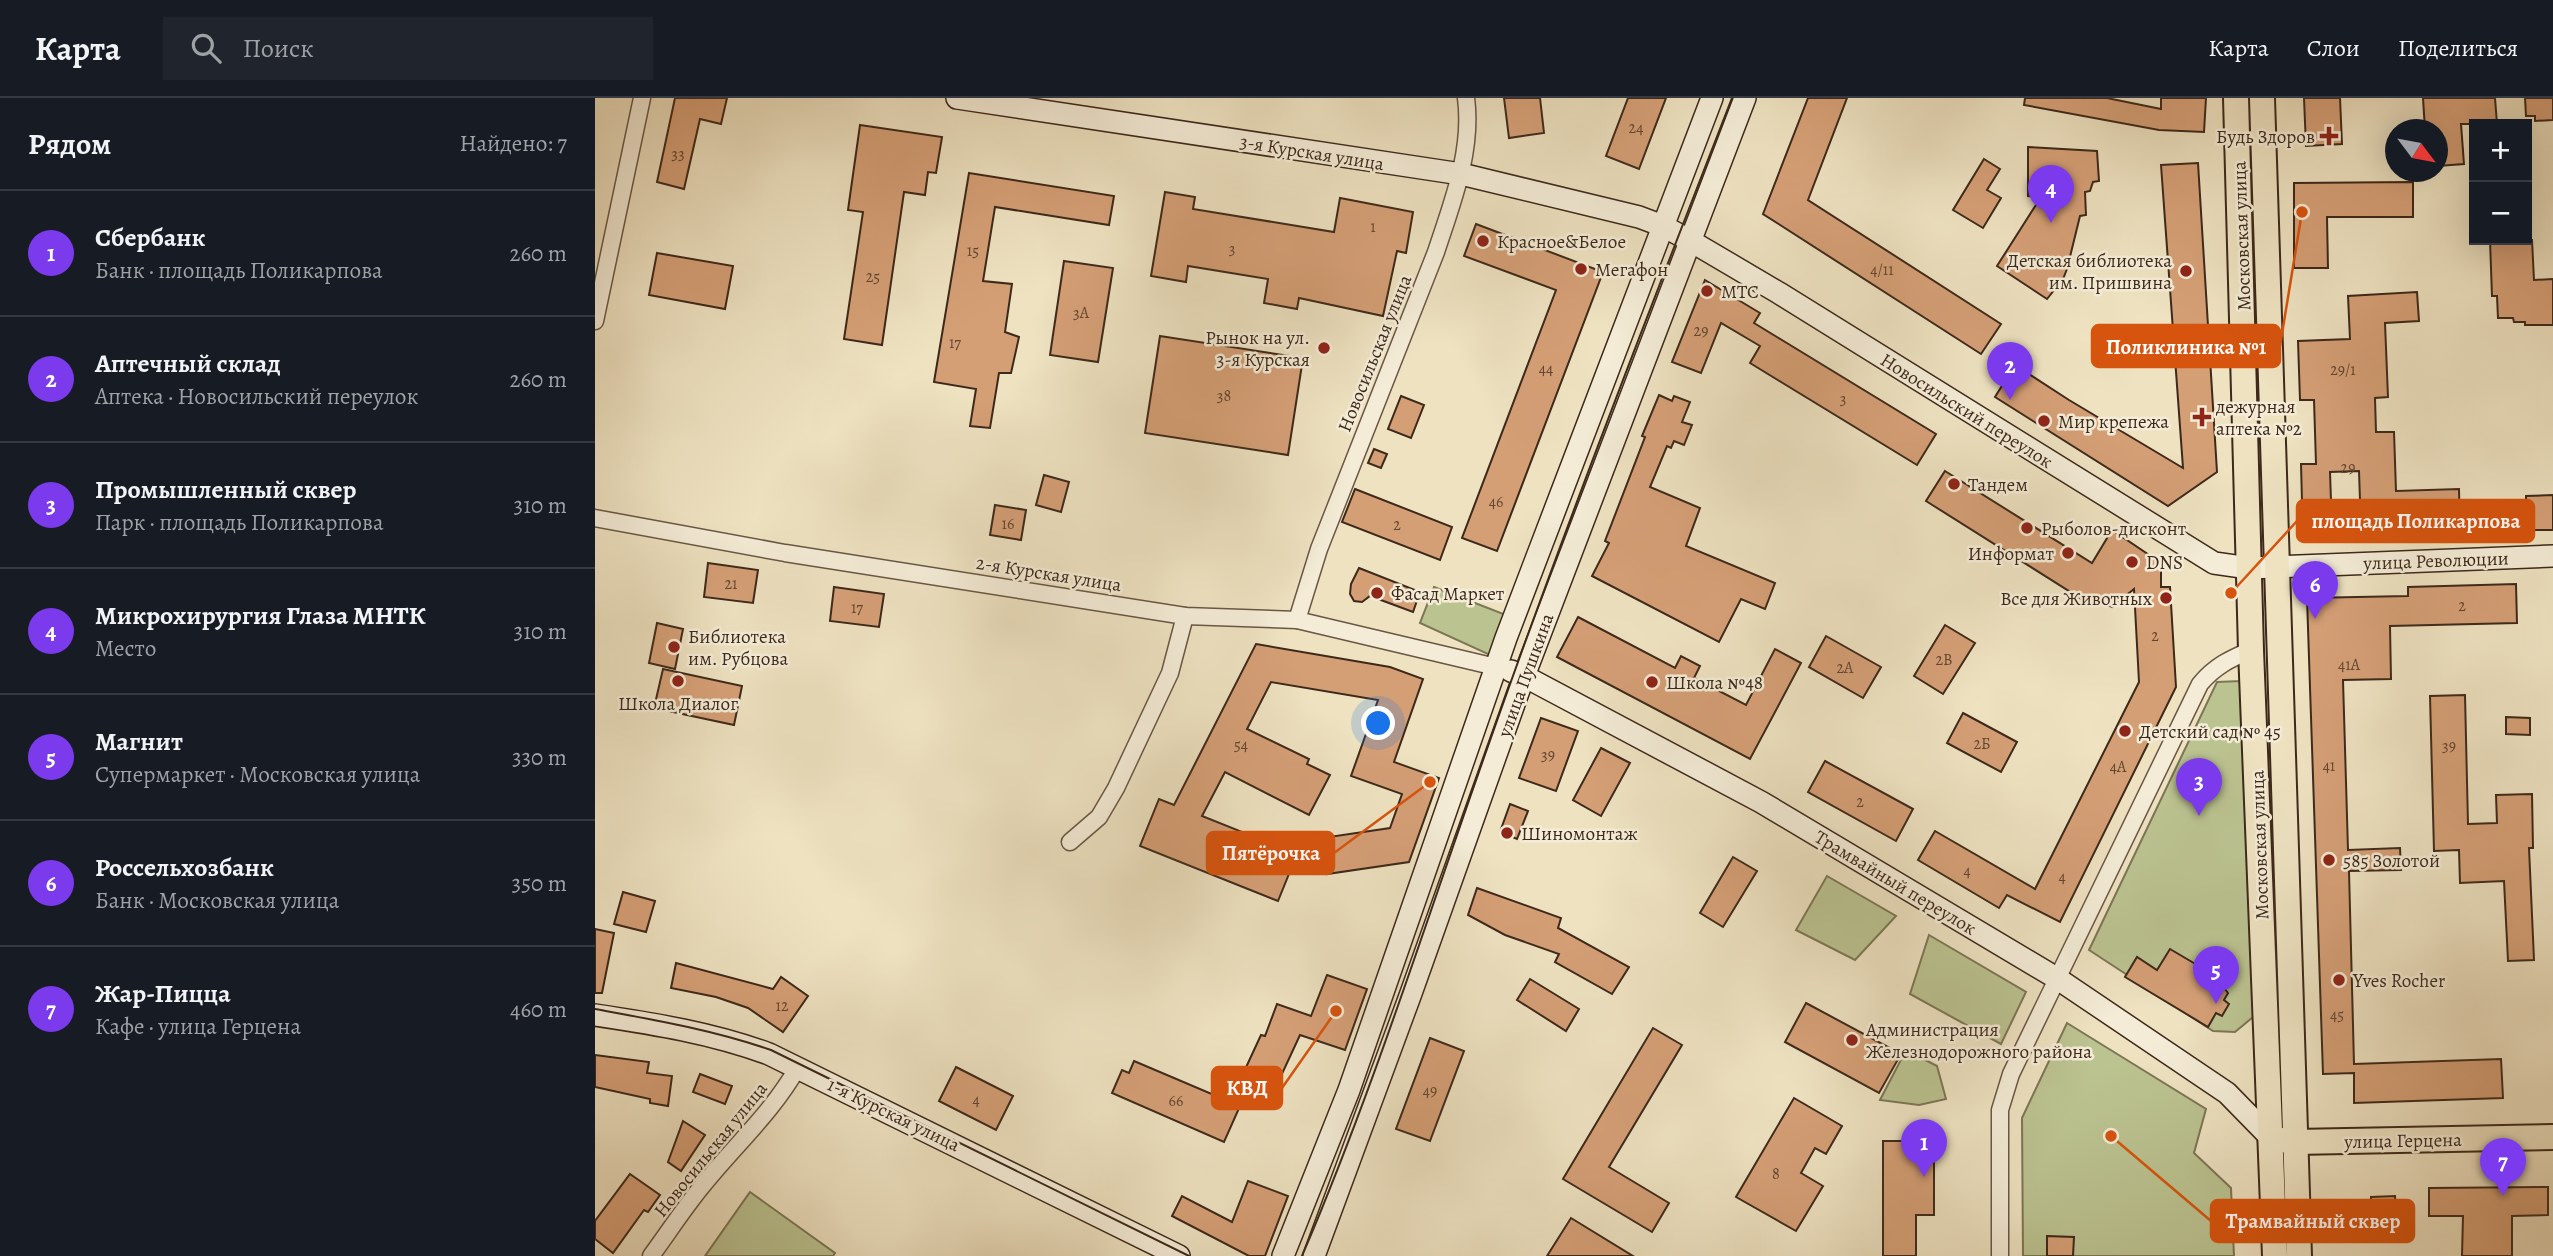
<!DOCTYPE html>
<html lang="ru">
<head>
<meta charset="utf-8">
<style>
	body { margin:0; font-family:Alegreya,serif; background:#20242c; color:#f1f3f6 }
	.controls { position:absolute; right:21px; top:21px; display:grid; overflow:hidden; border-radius:0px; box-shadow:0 7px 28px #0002 }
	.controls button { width:63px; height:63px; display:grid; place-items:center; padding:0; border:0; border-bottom:2px solid #363941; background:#171b24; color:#f1f3f6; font:35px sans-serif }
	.compass { position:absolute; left:1790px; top:21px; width:63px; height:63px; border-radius:50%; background:#171b24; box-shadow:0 7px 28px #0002; rotate:122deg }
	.you { position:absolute; left:784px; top:626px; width:24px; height:24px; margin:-18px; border:5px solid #fff; border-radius:50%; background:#1a73e8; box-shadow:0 0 0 10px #1a73e833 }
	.badge { display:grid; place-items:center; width:46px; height:46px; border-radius:50%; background:#7c3aed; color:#fff; font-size:23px; font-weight:700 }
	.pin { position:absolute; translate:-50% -58px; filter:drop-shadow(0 2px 4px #0008) }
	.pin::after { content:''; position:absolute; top:37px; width:24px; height:21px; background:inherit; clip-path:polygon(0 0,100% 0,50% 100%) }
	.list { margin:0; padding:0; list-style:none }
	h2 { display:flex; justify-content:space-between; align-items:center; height:91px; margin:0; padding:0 28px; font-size:30px }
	h2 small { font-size:23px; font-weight:400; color:#9ea1a6 }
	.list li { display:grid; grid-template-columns:46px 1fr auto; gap:21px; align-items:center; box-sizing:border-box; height:126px; padding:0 28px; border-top:2px solid #363941 }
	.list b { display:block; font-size:26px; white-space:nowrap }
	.list p { margin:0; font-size:23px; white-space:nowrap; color:#9ea1a6 }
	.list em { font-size:23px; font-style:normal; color:#9ea1a6 }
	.icon { flex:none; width:38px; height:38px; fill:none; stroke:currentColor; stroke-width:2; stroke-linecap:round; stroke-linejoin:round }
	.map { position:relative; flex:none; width:1958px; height:1158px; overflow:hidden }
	header { display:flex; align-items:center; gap:42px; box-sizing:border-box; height:98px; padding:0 35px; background:#171b24; border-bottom:2px solid #363941 }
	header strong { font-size:33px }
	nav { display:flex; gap:38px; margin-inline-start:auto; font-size:24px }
	.search { width:490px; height:63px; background:#20242c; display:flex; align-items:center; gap:18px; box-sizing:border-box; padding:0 24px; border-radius:0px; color:#9ea1a6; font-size:26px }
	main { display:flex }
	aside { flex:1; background:#171b24 }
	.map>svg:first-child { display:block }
	.green { fill:#bbc391; stroke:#7c7656; stroke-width:2 }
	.building { fill:#d59f76; stroke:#3d291b; stroke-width:2; fill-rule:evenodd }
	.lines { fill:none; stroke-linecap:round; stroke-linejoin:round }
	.street-casing { stroke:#695744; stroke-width:19 }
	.secondary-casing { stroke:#3d291b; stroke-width:24 }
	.primary-casing { stroke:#3d291b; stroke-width:28 }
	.street { stroke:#f4ecd7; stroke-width:16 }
	.secondary { stroke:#f4ecd7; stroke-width:21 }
	.primary { stroke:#eee2c1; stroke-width:24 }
	.tram { stroke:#3d291b; stroke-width:2 }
	.poi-dot { fill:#8f2418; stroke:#f4ecd7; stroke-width:2.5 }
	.labels { text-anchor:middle; stroke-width:5; stroke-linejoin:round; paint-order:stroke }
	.number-label { font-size:16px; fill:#634632 }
	.poi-label { font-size:19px; fill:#3d291b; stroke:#f4ecd7; text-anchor:start }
	.street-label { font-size:19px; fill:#3d291b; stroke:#f4ecd7 }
	.leader { fill:none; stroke:#d7540e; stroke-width:2.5 }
	.callout-dot { fill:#d7540e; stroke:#f4ecd7; stroke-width:2.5 }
	.callout { fill:#d7540e; stroke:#d7540e; stroke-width:2.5 }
	.callout-label { font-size:21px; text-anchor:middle; font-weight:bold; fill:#fff }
</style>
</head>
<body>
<header>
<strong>Карта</strong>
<div class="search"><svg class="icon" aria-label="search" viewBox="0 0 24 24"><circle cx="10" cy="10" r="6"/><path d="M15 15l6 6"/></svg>Поиск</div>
<nav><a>Карта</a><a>Слои</a><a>Поделиться</a></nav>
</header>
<main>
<aside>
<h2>Рядом<small>Найдено: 7</small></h2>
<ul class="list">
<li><span class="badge">1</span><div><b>Сбербанк</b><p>Банк · площадь Поликарпова</p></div><em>260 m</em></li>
<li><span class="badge">2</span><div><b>Аптечный склад</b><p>Аптека · Новосильский переулок</p></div><em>260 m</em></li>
<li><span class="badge">3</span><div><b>Промышленный сквер</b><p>Парк · площадь Поликарпова</p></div><em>310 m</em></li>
<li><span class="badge">4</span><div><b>Микрохирургия Глаза МНТК</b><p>Место</p></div><em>310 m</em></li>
<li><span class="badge">5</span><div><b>Магнит</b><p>Супермаркет · Московская улица</p></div><em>330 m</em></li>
<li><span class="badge">6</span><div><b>Россельхозбанк</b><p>Банк · Московская улица</p></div><em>350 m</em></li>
<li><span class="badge">7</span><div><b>Жар-Пицца</b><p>Кафе · улица Герцена</p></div><em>460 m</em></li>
</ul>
</aside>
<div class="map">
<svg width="1958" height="1158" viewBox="0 0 1958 1158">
	<rect width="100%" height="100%" fill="#eee2c1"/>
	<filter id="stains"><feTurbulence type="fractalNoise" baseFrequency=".00286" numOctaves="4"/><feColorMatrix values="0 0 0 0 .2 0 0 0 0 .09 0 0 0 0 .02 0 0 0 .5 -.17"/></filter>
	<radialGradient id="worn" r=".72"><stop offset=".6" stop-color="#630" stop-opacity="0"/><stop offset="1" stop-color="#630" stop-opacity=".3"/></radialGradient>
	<g class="green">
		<polygon points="839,489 911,517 895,557 825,525"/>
		<polygon points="1646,583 1658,919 1640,934 1618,933 1494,852 1622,584"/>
		<polygon points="1232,778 1301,818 1260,862 1201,832"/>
		<polygon points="1334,837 1431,894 1406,946 1315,896"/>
		<polygon points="1472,925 1611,1011 1599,1055 1636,1090 1639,1158 1428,1158 1427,1020"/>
		<polygon points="1311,952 1342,968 1351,1001 1324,1007 1285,1002"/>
		<polygon points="155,1094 240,1155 238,1158 110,1158"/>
	</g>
	<g class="building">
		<polygon points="80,0 132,0 126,26 105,21 89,91 62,84"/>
		<polygon points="909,0 945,0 949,35 914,40"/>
		<polygon points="1033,0 1071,0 1044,71 1011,58"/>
		<polygon points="1213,0 1252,0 1213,102 1406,226 1386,256 1168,116"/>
		<polygon points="1430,0 1512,0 1566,11 1566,0 1611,0 1609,34 1564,32 1429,7"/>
		<polygon points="1709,0 1745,0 1747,46 1711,48"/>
		<polygon points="1828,0 1900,0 1902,26 1866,26 1869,66 1843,68 1843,32 1830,32"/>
		<polygon points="1930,0 1958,0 1958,22 1940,23 1940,18 1931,18"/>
		<polygon points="265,27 347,39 341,75 333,74 330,97 309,94 287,247 249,241 268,114 253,112"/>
		<polygon points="1433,49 1502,53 1504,83 1498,84 1495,93 1490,94 1491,117 1485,118 1472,171 1468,181 1452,201 1402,168 1446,99 1433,98"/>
		<polygon points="1389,61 1405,71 1392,92 1406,100 1388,130 1358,112"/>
		<polygon points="1603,65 1622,374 1573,408 1400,299 1420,267 1474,302 1588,370 1566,67"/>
		<polygon points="374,75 519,98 514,127 400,109 388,183 417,186 410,234 424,239 416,275 404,275 395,330 375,328 381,291 339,284"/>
		<polygon points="1818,84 1818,119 1732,119 1733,170 1699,170 1699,85"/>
		<polygon points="570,94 600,99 598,111 739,134 745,100 818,114 811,155 802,153 788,218 704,200 702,211 669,205 673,181 593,168 591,184 556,178"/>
		<polygon points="881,126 1008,174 902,453 867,440 961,192 869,158"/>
		<polygon points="1895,142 1937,142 1939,182 1958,181 1958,227 1930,227 1930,224 1919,224 1918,220 1903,220 1902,198 1897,198"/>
		<polygon points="62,155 138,168 130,211 54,197"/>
		<polygon points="469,163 518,170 503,264 455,257"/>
		<polygon points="1110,182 1165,215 1159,225 1341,336 1322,367 1155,265 1165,248 1126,225 1106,275 1077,264"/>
		<path d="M1822,194L1824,223L1790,225L1793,299L1780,300L1781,334H1799L1801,393L1864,391L1865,435L1708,441L1706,366H1721L1719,302H1705L1703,243L1755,241L1753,198ZM1764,373L1765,402L1736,403L1735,374Z"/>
		<polygon points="565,238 708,260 693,357 550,335"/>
		<polygon points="1064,297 1077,303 1079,298 1095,304 1087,324 1097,327 1089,347 1079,343 1076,350 1072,348 1055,389 1105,410 1091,448 1180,485 1170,511 1146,501 1124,544 997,478 1014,445 1010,443 1050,339 1047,338"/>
		<polygon points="806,298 829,307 816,340 793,331"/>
		<polygon points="779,351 792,356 786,370 773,365"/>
		<polygon points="1350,373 1497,465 1517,432 1566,465 1566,489 1575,489 1581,589 1465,824 1412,797 1404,810 1323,762 1340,733 1440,791 1544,584 1539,491 1517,509 1497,498 1493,505 1331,403"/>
		<polygon points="449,377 474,384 466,414 441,407"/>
		<polygon points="760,391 857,429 845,462 747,424"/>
		<polygon points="1958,397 1958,432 1931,432 1931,398"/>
		<polygon points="400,407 431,412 426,442 395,437"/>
		<polygon points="113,465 163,472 158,505 109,499"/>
		<polygon points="764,470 825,494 818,514 775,498 767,504 759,503 755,496 756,486"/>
		<polygon points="1921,486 1922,525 1795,528 1796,581 1748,582 1753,752 1805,750 1806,772 1754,773 1759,966 1906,961 1908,1000 1759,1005 1759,975 1728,976 1712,500 1813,498 1813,489"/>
		<polygon points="239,489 289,496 284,529 235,523"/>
		<polygon points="983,519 1080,570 1086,558 1105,568 1099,580 1151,607 1180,551 1206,565 1155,661 962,559"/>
		<polygon points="62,525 88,531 80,571 54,565"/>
		<polygon points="1350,527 1380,545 1348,596 1319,578"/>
		<polygon points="1231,538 1286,569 1268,600 1214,569"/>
		<polygon points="661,546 795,569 828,581 799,664 844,680 814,764 732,776 727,740 795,730 807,696 756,678 783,602 676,584 652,631 714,661 712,666 735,677 714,717 630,674 607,718 702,756 683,803 545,748 564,701 579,707"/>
		<polygon points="68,571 147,588 139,627 59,610"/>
		<polygon points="1870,597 1873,726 1902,725 1901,697 1937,696 1938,750 1934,750 1939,862 1913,863 1909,783 1865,785 1864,752 1839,753 1835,598"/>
		<polygon points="1368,615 1422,644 1406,674 1352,645"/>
		<polygon points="1911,619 1935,620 1935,637 1911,636"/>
		<polygon points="946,620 983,633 961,693 924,680"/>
		<polygon points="1006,650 1035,665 1006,718 978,702"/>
		<polygon points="1230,663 1318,711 1301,743 1213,694"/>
		<polygon points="915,706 933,713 922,741 905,734"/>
		<polygon points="1138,759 1162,773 1128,829 1105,815"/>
		<polygon points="882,790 966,820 963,830 1034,869 1017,896 960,864 964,856 910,837 873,817"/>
		<polygon points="28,794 60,803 51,834 19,826"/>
		<polygon points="0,831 19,835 7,895 0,895"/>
		<polygon points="1575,851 1619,877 1633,895 1629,902 1634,906 1627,918 1621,915 1613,929 1530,879 1542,859 1562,872"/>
		<polygon points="81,865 178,891 186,879 213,898 188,934 153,910 121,899 76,890"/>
		<polygon points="732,877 772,891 750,952 705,937 672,1008 640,993 666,937 670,938 682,906 716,918"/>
		<polygon points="935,881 984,911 971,933 922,902"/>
		<polygon points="1211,905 1306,956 1284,995 1190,944"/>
		<polygon points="1058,930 1087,947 1014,1069 1074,1105 1057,1134 968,1081"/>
		<polygon points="835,940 869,953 835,1043 801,1031"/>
		<polygon points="0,957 54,964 52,975 77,978 73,1008 55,1005 55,1001 0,989"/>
		<polygon points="539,963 645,1008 629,1044 517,995 527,972 534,975"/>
		<polygon points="361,969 418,998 401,1032 344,1003"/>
		<polygon points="105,976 137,988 130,1006 98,994"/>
		<polygon points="1199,1000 1247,1028 1231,1056 1220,1050 1206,1075 1228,1088 1201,1133 1141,1099"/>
		<polygon points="88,1023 110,1037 86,1073 73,1064"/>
		<polygon points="1288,1043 1339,1043 1339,1117 1321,1117 1321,1158 1288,1158"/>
		<polygon points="35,1076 65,1097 53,1114 49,1112 18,1155 0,1141 0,1123"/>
		<polygon points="653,1083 693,1098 670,1158 654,1158 577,1118 587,1098 637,1124"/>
		<polygon points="1953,1089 1953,1117 1917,1118 1917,1158 1867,1158 1868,1118 1834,1118 1834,1090"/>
		<polygon points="1800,1098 1801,1125 1776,1126 1776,1099"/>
		<polygon points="976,1120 1038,1158 952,1158"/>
		<polygon points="1452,1138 1479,1139 1478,1158 1452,1158"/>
	</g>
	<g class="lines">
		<defs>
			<g id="street">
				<polyline points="0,223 47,0"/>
				<polyline points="0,420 190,455 590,518 702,522 901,569"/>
				<path d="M702,522L724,451L841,154C857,105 878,53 871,0"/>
				<polyline points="475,744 504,719 521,690 575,575 590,518"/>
				<path d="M56,1158C73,1135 89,1110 108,1087C141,1046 176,1016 203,969"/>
				<path d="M1405,1158V1012L1416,976L1605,586C1620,568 1635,561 1656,552"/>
			</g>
			<g id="secondary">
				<polyline points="362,0 866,76 1044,119 1068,128 1094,142 1184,195 1619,465 1654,470 1958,458"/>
				<polyline points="916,573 929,578 1166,704 1463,881 1632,995 1676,1040"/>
				<path d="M0,917C60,926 117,935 174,956L584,1158"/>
				<polyline points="688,1158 754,992 911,540 1117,0"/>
				<polyline points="719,1158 815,898 929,578 1150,0"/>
			</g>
			<g id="primary">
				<polyline points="1641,0 1656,552 1680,1158"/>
				<polyline points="1667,0 1704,1158"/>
				<polyline points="1687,1042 1700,1044 1958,1039"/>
			</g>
		</defs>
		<use href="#street" class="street-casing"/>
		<use href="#secondary" class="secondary-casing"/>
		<use href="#primary" class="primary-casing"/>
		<use href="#street" class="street"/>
		<use href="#secondary" class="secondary"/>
		<use href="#primary" class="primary"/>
		<g class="tram">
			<path d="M0,911C60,922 118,932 176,952L594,1158"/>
			<path d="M707,1158C778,993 832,820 892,651C969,432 1053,216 1137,0"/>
		</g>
	</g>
	<g class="poi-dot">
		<path d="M1730.5 27.5h7v7h7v7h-7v7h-7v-7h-7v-7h7z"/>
		<circle cx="888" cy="143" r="7"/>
		<circle cx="986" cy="171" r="7"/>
		<circle cx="1591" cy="173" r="7"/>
		<circle cx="1112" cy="193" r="7"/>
		<circle cx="729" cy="250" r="7"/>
		<path d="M1603.5 308.5h7v7h7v7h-7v7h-7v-7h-7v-7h7z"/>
		<circle cx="1449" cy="323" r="7"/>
		<circle cx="1359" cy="386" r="7"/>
		<circle cx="1432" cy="430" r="7"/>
		<circle cx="1473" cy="455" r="7"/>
		<circle cx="1537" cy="464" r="7"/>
		<circle cx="782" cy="495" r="7"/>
		<circle cx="1571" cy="500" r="7"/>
		<circle cx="79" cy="549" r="7"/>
		<circle cx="83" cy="583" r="7"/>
		<circle cx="1057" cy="584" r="7"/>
		<circle cx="1530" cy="633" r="7"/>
		<circle cx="912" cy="735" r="7"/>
		<circle cx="1734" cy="762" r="7"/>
		<circle cx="1744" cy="882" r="7"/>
		<circle cx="1257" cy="942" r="7"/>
	</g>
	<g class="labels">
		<g class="number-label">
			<text x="1041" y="35">24</text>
			<text x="83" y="61">33</text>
			<text x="778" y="134">1</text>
			<text x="637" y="156">3</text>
			<text x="378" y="158">15</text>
			<text x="1287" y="177">4/11</text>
			<text x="278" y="184">25</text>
			<text x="486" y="220">3А</text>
			<text x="1106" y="238">29</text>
			<text x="360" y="250">17</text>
			<text x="951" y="276">44</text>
			<text x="1748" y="277">29/1</text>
			<text x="629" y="303">38</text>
			<text x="1248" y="306">3</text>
			<text x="1753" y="375">29</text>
			<text x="901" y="409">46</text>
			<text x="413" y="431">16</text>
			<text x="802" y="432">2</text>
			<text x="136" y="491">21</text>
			<text x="1867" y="513">2</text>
			<text x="262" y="515">17</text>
			<text x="1560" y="543">2</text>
			<text x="1349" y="567">2В</text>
			<text x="1754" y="572">41А</text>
			<text x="1250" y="575">2А</text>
			<text x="1387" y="651">2Б</text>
			<text x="646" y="652">54</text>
			<text x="1854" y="653">39</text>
			<text x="953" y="662">39</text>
			<text x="1734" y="673">41</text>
			<text x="1523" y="674">4А</text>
			<text x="1265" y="709">2</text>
			<text x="1372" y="778">4</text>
			<text x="1467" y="784">4</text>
			<text x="187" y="913">12</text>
			<text x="1742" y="922">45</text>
			<text x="835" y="998">49</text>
			<text x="381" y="1007">4</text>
			<text x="581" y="1008">66</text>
			<text x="1181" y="1081">8</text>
		</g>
		<g class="poi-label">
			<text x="1720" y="45" text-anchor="end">Будь Здоров</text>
			<text x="902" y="150">Красное&amp;Белое</text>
			<text x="1577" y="169" text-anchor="end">Детская библиотека<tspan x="1577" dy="22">им. Пришвина</tspan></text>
			<text x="1000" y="178">Мегафон</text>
			<text x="1126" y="200">МТС</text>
			<text x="715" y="246" text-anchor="end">Рынок на ул.<tspan x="715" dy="22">3-я Курская</tspan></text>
			<text x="1621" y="315">дежурная<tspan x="1621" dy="22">аптека №2</tspan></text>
			<text x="1463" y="330">Мир крепежа</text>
			<text x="1373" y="393">Тандем</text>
			<text x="1446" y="437">Рыболов-дисконт</text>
			<text x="1459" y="462" text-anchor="end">Информат</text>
			<text x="1551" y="471">DNS</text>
			<text x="796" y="502">Фасад Маркет</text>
			<text x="1557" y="507" text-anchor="end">Все для Животных</text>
			<text x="93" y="545">Библиотека<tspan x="93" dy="22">им. Рубцова</tspan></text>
			<text x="1071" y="591">Школа №48</text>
			<text x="83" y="612" text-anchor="middle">Школа Диалог</text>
			<text x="1544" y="640">Детский сад № 45</text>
			<text x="926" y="742">Шиномонтаж</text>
			<text x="1748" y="769">585 Золотой</text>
			<text x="1758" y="889">Yves Rocher</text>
			<text x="1271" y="938">Администрация<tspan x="1271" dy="22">Железнодорожного района</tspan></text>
		</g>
		<g class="street-label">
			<text transform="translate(717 54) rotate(9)" y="7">3-я Курская улица</text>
			<text transform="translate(1646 138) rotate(-92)" y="7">Московская улица</text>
			<text transform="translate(779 255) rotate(-68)" y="7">Новосильская улица</text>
			<text transform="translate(1372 312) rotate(32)" y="7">Новосильский переулок</text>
			<text transform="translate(1841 462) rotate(-2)" y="7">улица Революции</text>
			<text transform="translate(454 475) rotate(9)" y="7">2-я Курская улица</text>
			<text transform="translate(930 577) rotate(-70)" y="7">улица Пушкина</text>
			<text transform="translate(1664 747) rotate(-92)" y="7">Московская улица</text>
			<text transform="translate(1301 784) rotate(31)" y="7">Трамвайный переулок</text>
			<text transform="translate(299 1016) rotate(26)" y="7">1-я Курская улица</text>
			<text transform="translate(1808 1042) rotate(-1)" y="7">улица Герцена</text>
			<text transform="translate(115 1051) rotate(-51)" y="7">Новосильская улица</text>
		</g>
	</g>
	<path class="leader" d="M1707 114L1685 248M1636 495L1702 423M835 684L739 755M741 913L687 990M1516 1038L1616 1123"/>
	<g class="callout-dot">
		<circle cx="1707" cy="114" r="7"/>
		<circle cx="1636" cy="495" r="7"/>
		<circle cx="835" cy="684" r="7"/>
		<circle cx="741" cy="913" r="7"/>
		<circle cx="1516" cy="1038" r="7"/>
	</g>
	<g class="callout">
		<rect x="1497" y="227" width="188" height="42" rx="7"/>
		<rect x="1702" y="402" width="237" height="42" rx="7"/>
		<rect x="612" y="734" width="127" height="42" rx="7"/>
		<rect x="617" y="969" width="70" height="42" rx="7"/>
		<rect x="1616" y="1102" width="203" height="42" rx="7"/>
	</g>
	<g class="callout-label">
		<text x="1591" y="256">Поликлиника №1</text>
		<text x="1821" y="430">площадь Поликарпова</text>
		<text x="676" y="762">Пятёрочка</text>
		<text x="652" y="997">КВД</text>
		<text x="1718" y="1130">Трамвайный сквер</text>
	</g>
	<rect width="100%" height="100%" filter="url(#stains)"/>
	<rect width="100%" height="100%" fill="url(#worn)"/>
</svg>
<div class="controls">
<button>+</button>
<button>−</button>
</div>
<svg class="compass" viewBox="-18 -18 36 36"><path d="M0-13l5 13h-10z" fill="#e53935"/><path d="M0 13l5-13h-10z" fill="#9ea1a6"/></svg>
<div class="you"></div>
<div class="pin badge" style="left:1329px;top:1079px">1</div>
<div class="pin badge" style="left:1415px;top:302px">2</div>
<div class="pin badge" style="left:1604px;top:718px">3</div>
<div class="pin badge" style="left:1456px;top:125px">4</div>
<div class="pin badge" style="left:1621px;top:906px">5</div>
<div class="pin badge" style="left:1720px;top:521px">6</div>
<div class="pin badge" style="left:1908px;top:1098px">7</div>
</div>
</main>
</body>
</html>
